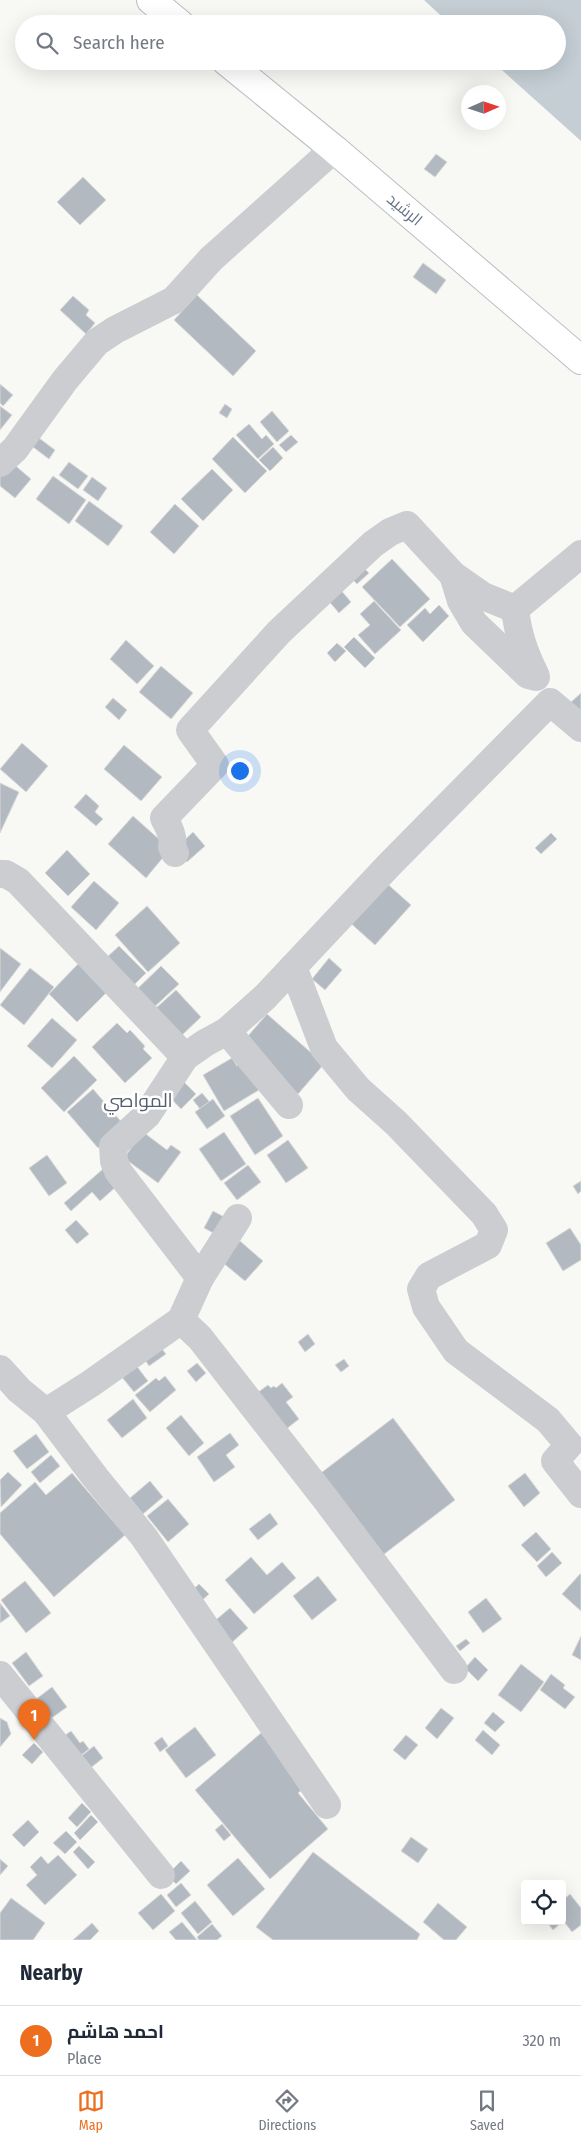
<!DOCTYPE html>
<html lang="en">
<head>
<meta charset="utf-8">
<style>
	body { margin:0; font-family:"Fira Sans Condensed",Cairo,sans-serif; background:#f2f2f3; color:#1f2937 }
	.controls { position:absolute; right:15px; bottom:15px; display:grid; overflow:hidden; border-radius:5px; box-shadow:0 5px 20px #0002 }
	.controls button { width:45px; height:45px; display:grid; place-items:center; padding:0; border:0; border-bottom:1px solid #e0e1e3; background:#fff; color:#1f2937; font:25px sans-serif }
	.compass { position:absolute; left:461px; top:85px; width:45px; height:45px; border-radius:50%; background:#fff; box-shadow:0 5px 20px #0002; rotate:87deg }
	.you { position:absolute; left:239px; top:770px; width:18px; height:18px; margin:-12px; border:4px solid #fff; border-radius:50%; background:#1a73e8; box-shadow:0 0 0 8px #1a73e833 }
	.badge { display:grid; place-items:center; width:32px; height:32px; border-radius:50%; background:#ee6e1f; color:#fff; font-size:16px; font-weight:700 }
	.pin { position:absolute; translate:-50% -41px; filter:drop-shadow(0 1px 2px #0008) }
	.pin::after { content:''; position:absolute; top:26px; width:18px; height:15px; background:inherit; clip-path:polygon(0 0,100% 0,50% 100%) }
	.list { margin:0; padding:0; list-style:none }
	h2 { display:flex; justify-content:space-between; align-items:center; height:65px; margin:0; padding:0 20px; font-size:21px }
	h2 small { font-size:16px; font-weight:400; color:#747a83 }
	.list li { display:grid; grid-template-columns:32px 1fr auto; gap:15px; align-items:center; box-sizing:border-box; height:70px; padding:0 20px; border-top:1px solid #e0e1e3 }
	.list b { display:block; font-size:19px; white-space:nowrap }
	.list p { margin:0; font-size:16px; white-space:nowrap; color:#747a83 }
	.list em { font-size:16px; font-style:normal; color:#747a83 }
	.icon { flex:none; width:28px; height:28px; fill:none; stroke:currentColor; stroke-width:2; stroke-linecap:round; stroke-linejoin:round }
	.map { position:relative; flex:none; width:581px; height:1940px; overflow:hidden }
	.search { position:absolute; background:#fff; box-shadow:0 5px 20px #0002; left:15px; right:15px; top:15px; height:55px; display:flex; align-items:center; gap:12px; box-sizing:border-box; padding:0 18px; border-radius:28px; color:#747a83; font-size:19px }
	.sheet { height:135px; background:#fff }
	nav { display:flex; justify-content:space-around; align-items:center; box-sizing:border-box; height:70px; border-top:1px solid #e0e1e3; background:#fff; font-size:14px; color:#747a83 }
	nav a { display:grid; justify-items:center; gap:2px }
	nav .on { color:#ee6e1f }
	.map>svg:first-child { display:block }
	.water { fill:#c4ced4 }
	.building { fill:#b3b9c0; stroke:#dadad8 }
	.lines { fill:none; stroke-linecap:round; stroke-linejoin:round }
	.major-casing { stroke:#bbbec3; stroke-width:30 }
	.minor { stroke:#cbcdd1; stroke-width:28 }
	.major { stroke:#fff; stroke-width:28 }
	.labels { text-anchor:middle; stroke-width:5; stroke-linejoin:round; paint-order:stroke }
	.street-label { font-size:16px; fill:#657489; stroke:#fff }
	.quarter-label { font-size:19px; fill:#545e6d; stroke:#fff }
</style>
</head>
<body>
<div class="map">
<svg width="581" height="1940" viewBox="0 0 581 1940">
	<rect width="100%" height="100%" fill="#f8f8f5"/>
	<polygon class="water" points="424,0 581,0 581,141 492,61 557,61 557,24 450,24"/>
	<g class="building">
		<polygon points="436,154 447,162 435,177 424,169"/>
		<polygon points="83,177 106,200 80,225 57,202"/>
		<polygon points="423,263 446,280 436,294 413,277"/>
		<polygon points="197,295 256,351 233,376 174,320"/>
		<polygon points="73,296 89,310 86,315 95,323 86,334 60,310"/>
		<polygon points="0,384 13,395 3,406 0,403"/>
		<polygon points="225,404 232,409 227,418 219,413"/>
		<polygon points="0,406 12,415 0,430"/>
		<polygon points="272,411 289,431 277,442 260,422"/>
		<polygon points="249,424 262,439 266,435 274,444 258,459 236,435"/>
		<polygon points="291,435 298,442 286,452 279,445"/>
		<polygon points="233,437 267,471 245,493 212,459"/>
		<polygon points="39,438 55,450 49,459 33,447"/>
		<polygon points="273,447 283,458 270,471 259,460"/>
		<polygon points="11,462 31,479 15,498 0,486 0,475"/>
		<polygon points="69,462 88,476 78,489 59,475"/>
		<polygon points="212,469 233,490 203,521 181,499"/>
		<polygon points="53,476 86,500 69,524 36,499"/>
		<polygon points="92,477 107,488 98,501 83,490"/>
		<polygon points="89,501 123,526 108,546 75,521"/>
		<polygon points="175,504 199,526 174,554 150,532"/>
		<polygon points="392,559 430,599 400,627 362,587"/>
		<polygon points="362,566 369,573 357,584 350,577"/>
		<polygon points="339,588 351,602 339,613 327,599"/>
		<polygon points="374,601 401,630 375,654 358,635 370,625 360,614"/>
		<polygon points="439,605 449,616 423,642 407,625 425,608 430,614"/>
		<polygon points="354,637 375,658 365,668 344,647"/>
		<polygon points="126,640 154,666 137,684 110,659"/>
		<polygon points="337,643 346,651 335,662 327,653"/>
		<polygon points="161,666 193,693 171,719 139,692"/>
		<polygon points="581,693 581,714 570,703"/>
		<polygon points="113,698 127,710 119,720 105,707"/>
		<polygon points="22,743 48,766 26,792 0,769"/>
		<polygon points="124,745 162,777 141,801 104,769"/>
		<polygon points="0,783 19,792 0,833"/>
		<polygon points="86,794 99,806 95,812 103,819 96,826 74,807"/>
		<polygon points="133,816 170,849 146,878 108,844"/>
		<polygon points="193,832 205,846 187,862 175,849"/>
		<polygon points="551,833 557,839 541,854 535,848"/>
		<polygon points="67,850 90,874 68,896 45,873"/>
		<polygon points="383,880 411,905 375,945 347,920"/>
		<polygon points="94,881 119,903 96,930 71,907"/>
		<polygon points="147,906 180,943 148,972 115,935"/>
		<polygon points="119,946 146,973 131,988 104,960"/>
		<polygon points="0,948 21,964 0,992"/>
		<polygon points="329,958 342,970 325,990 312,979"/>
		<polygon points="78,964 107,992 77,1022 49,994"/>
		<polygon points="161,966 179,984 151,1010 134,992"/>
		<polygon points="30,968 54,987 24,1025 0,1005"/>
		<polygon points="176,990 201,1017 179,1038 154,1010"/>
		<polygon points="267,1014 324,1064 298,1094 241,1044"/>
		<polygon points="52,1018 77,1040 52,1068 27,1046"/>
		<polygon points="117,1023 127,1033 130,1030 145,1046 143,1049 152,1058 125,1083 92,1047"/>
		<polygon points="74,1056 97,1080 64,1112 41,1088"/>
		<polygon points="232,1058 237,1066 243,1062 259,1090 224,1111 203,1075"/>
		<polygon points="179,1077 196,1094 181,1109 164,1091"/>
		<polygon points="93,1089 124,1125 98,1148 67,1112"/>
		<polygon points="202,1093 213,1106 204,1114 193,1100"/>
		<polygon points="258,1098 283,1136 255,1155 230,1116"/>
		<polygon points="213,1099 225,1116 207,1129 195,1112"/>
		<polygon points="143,1132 167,1150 171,1145 181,1152 158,1183 124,1158"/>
		<polygon points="224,1132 246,1164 221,1181 199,1149"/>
		<polygon points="288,1140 308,1168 286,1183 267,1155"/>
		<polygon points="47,1155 67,1183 49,1196 29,1168"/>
		<polygon points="248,1165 261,1182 237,1200 224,1183"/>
		<polygon points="103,1169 118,1185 100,1201 92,1192 71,1211 64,1203"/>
		<polygon points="581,1181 581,1191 578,1194 573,1186"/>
		<polygon points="213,1211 228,1219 219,1236 204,1228"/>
		<polygon points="76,1220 89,1234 77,1244 65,1230"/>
		<polygon points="570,1228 581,1245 581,1260 563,1271 546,1243"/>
		<polygon points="240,1241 263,1261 245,1281 222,1262"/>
		<polygon points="308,1334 315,1344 305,1352 298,1342"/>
		<polygon points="158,1344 166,1354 149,1366 142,1355"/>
		<polygon points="344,1359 349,1366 341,1372 335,1365"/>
		<polygon points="132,1360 148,1381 134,1392 117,1371"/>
		<polygon points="197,1363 206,1373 196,1382 187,1371"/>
		<polygon points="165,1376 176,1390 150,1412 135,1395 156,1378 159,1381"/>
		<polygon points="282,1383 293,1397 286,1402 299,1419 285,1430 257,1393 268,1385 271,1388 274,1386 276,1388"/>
		<polygon points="133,1399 147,1418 122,1438 107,1420"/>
		<polygon points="181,1415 204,1443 189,1456 166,1428"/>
		<polygon points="393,1418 455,1500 379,1558 317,1476"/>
		<polygon points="230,1433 239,1445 226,1455 235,1467 214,1482 197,1457"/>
		<polygon points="36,1434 49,1452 27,1469 13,1451"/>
		<polygon points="51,1455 60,1466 40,1483 31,1472"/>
		<polygon points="8,1472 22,1485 1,1507 0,1480"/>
		<polygon points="72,1473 125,1535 54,1597 0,1534 0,1513 35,1482 46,1495"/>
		<polygon points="525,1473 540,1493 524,1507 508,1486"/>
		<polygon points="150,1481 163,1497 143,1514 130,1498"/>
		<polygon points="168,1499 189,1524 168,1542 147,1516"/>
		<polygon points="270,1513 278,1524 258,1540 249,1529"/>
		<polygon points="536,1532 551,1549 537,1562 521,1545"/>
		<polygon points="552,1552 562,1563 546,1577 537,1566"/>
		<polygon points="251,1557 267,1575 282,1562 296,1578 254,1614 225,1580"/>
		<polygon points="580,1574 581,1574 581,1611 562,1594"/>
		<polygon points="318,1576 337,1600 312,1620 293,1596"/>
		<polygon points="25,1581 51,1613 26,1633 1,1600"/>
		<polygon points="199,1584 209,1594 198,1604 189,1593"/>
		<polygon points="486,1598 502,1619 483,1633 468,1612"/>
		<polygon points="0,1603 10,1616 0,1623"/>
		<polygon points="230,1608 248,1628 229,1645 211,1624"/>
		<polygon points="581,1636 581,1660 572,1655"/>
		<polygon points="466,1639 470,1643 460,1651 456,1646"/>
		<polygon points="26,1652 43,1676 29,1686 12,1663"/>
		<polygon points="475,1657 488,1670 478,1681 465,1668"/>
		<polygon points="521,1664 544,1682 521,1712 498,1695"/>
		<polygon points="551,1674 565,1685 563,1688 575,1697 565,1709 540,1690"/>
		<polygon points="52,1687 67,1707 46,1722 31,1703"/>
		<polygon points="441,1708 454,1718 437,1739 425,1728"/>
		<polygon points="493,1712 505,1722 495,1732 484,1723"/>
		<polygon points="0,1718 7,1722 11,1734 0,1747"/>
		<polygon points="195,1727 216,1755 186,1778 165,1750"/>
		<polygon points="483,1730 500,1745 492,1755 475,1740"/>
		<polygon points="71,1731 80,1743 83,1741 89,1749 76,1759 61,1738"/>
		<polygon points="261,1733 306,1787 298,1793 328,1829 270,1879 195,1790"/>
		<polygon points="406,1735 418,1745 405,1760 393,1750"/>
		<polygon points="162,1737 168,1746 160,1752 154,1743"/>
		<polygon points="34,1743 43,1752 32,1764 22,1755"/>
		<polygon points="94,1746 103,1758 88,1770 79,1758"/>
		<polygon points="82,1803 91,1812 77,1827 68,1818"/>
		<polygon points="91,1815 98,1822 80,1840 74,1833"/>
		<polygon points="28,1820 39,1832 24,1847 12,1835"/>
		<polygon points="222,1824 231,1835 224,1841 215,1830"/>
		<polygon points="66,1831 77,1842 65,1854 53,1843"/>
		<polygon points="411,1837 428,1849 418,1863 401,1851"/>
		<polygon points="79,1846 95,1862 88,1869 73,1852"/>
		<polygon points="313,1852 420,1934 417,1940 273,1940 256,1927"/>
		<polygon points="58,1855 77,1875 45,1905 26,1885 37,1875 30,1867 41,1856 48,1864"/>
		<polygon points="238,1858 265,1889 233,1916 207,1885"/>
		<polygon points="0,1859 8,1866 0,1875"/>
		<polygon points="181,1861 190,1871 176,1884 167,1875"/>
		<polygon points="181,1883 191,1895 176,1907 167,1895"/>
		<polygon points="161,1894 175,1911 153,1930 138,1913"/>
		<polygon points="570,1894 581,1908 581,1925 572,1932 562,1919 562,1901"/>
		<polygon points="11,1898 45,1923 33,1940 0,1940 0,1913"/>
		<polygon points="195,1901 212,1922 198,1934 181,1913"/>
		<polygon points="438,1903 467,1927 456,1940 444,1940 423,1922"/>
		<polygon points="546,1921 559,1921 561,1923 553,1930"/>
		<polygon points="182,1922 197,1940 176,1940 169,1932"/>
		<polygon points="92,1923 99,1931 90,1940 73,1940"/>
		<polygon points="212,1924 222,1936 217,1940 199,1940 197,1937"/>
	</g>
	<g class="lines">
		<defs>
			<g id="major">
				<polyline points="151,0 180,24"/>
				<polyline points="226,61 334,149 581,360"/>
			</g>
		</defs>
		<use href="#major" class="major-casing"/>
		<g class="minor">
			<polyline points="0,463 15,449 65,380 97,342 115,330 174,300 211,259 334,149"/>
			<polyline points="453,575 461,601 474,623 528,675 536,677"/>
			<path d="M515,609C518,634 524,652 535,674"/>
			<path d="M175,853L172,847C174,836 169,828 164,818L215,765L190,730L279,632L373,544L390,532L407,525L453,575L483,596L515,609L581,554"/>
			<polyline points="0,874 6,874 18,881 185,1057"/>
			<polyline points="293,967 324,1048 358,1089 396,1123 484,1214 494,1230 488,1245 429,1276 421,1289 426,1307 456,1351 548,1420 569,1445 555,1461 581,1494"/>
			<polyline points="227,1031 289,1105"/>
			<polyline points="200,1278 118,1171 114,1161 113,1146 147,1115 185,1057 205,1043 227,1031 265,997 390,864 550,702 581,728"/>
			<polyline points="181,1320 200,1338 327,1501 454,1670"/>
			<polyline points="0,1369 19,1390 46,1412 95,1477 144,1537 327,1805"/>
			<polyline points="46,1412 90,1384 181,1320 200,1278 238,1218"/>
			<polyline points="0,1675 161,1875"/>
		</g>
		<use href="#major" class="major"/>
	</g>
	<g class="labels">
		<g class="street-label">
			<text transform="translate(405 209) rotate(40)" y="6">الرشيد</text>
		</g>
		<g class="quarter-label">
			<text x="138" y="1107">المواصي</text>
		</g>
	</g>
</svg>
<div class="controls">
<button><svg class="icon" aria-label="locate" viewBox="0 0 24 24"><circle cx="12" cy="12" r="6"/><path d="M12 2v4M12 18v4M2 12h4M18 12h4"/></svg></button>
</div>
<svg class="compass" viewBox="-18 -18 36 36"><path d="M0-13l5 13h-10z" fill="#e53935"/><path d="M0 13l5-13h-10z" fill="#747a83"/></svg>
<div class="you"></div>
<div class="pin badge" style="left:34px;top:1740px">1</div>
<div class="search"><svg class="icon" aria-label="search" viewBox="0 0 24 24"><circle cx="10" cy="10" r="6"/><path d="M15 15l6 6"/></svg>Search here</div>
</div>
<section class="sheet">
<h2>Nearby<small></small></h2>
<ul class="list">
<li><span class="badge">1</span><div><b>احمد هاشم</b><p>Place</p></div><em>320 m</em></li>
</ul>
</section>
<nav>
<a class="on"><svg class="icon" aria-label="map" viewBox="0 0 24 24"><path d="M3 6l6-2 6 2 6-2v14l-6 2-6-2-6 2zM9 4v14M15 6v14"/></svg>Map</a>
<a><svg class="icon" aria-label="directions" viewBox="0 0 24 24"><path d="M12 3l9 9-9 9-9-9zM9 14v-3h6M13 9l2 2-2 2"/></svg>Directions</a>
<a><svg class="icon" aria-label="saved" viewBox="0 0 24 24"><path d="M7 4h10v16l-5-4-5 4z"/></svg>Saved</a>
</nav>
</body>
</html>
